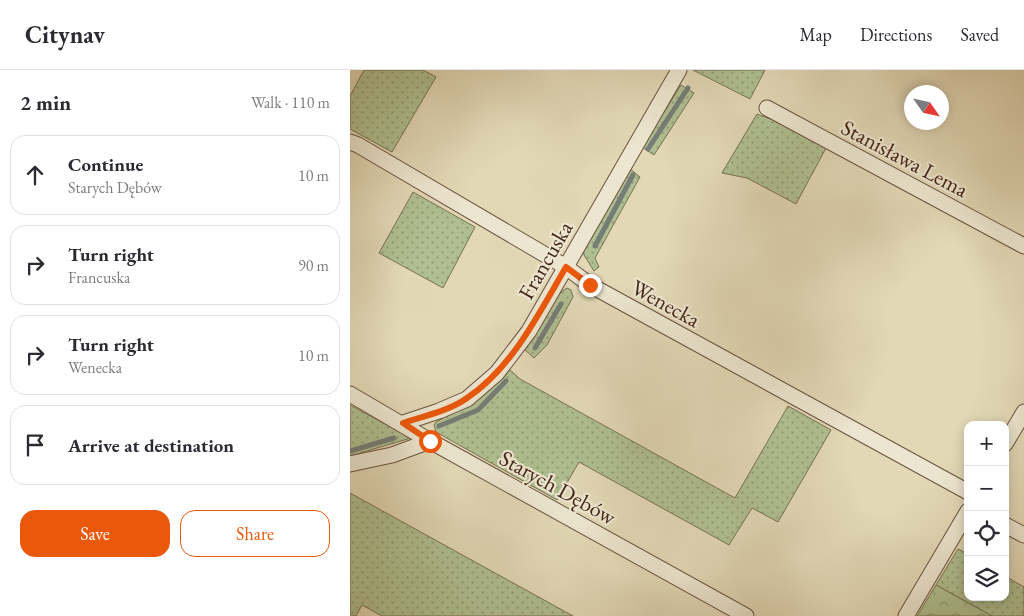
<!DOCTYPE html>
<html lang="en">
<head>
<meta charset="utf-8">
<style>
	body { margin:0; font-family:"EB Garamond",serif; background:#f2f2f3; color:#2b2b33 }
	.controls { position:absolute; right:15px; bottom:15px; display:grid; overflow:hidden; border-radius:10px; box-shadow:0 2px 12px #0003 }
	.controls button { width:45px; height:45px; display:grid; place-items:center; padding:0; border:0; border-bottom:1px solid #e1e1e2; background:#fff; color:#2b2b33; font:25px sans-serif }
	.compass { position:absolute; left:554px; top:15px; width:45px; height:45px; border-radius:50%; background:#fff; box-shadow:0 2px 12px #0003; rotate:124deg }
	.stop { position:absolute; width:15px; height:15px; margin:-11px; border:4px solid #ea580c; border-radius:50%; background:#fff }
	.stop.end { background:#ea580c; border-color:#fff; box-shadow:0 1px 5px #0008 }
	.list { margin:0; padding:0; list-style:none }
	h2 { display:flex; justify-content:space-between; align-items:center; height:65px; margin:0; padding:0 20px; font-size:21px }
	h2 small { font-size:16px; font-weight:400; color:#7c7c81 }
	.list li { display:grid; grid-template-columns:32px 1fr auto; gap:15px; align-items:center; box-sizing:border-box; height:80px; margin:0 10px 10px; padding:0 10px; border:1px solid #e1e1e2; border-radius:15px }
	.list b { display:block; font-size:19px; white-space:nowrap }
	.list p { margin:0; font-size:16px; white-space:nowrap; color:#7c7c81 }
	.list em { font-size:16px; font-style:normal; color:#7c7c81 }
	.actions { display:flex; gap:10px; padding:15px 20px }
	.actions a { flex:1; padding:11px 0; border:1px solid #ea580c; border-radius:15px; text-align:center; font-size:18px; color:#ea580c }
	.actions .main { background:#ea580c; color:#fff }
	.icon { flex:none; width:28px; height:28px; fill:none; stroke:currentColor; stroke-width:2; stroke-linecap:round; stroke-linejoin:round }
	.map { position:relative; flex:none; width:674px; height:546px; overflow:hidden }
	header { display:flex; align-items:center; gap:30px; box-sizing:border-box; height:70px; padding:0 25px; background:#fff; border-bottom:1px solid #e1e1e2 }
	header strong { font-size:24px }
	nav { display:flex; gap:28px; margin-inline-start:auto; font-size:18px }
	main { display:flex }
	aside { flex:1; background:#fff }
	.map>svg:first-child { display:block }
	.grass { fill:url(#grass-dots); stroke:#797254 }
	.forest { fill:url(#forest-crowns); stroke:#797254 }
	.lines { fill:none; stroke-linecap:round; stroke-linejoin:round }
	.stream { stroke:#767d77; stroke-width:5 }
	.minor-casing { stroke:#6b5140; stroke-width:17 }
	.minor { stroke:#ece6d0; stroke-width:15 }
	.route { stroke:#ea580c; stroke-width:6 }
	.labels { text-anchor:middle; stroke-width:4.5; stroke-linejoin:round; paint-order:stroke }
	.street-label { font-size:22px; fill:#432418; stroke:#ece6d0 }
</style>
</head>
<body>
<header>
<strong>Citynav</strong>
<nav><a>Map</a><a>Directions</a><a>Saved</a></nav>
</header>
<main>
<aside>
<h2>2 min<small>Walk · 110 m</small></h2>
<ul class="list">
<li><svg class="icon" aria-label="ahead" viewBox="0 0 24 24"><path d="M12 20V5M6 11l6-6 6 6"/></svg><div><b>Continue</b><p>Starych Dębów</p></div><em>10 m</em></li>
<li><svg class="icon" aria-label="right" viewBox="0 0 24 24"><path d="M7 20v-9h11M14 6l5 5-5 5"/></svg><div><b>Turn right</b><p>Francuska</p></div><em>90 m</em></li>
<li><svg class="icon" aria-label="right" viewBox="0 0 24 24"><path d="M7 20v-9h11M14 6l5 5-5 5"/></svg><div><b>Turn right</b><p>Wenecka</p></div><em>10 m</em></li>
<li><svg class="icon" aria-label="arrive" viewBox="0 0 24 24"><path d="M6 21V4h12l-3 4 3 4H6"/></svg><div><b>Arrive at destination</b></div></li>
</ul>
<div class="actions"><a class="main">Save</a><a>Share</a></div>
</aside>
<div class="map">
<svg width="674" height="546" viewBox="0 0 674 546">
	<defs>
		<pattern id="grass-dots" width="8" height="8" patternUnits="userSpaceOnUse" patternTransform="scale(1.25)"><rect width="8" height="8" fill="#afbf91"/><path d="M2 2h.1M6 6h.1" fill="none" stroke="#909b75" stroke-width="1.8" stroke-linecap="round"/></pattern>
		<pattern id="forest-crowns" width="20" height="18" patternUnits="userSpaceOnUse" patternTransform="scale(1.25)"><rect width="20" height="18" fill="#afbf91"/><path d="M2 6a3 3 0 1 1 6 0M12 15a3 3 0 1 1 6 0" fill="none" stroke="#909b75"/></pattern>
	</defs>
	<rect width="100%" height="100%" fill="#e2d8b6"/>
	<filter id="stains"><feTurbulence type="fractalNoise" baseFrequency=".004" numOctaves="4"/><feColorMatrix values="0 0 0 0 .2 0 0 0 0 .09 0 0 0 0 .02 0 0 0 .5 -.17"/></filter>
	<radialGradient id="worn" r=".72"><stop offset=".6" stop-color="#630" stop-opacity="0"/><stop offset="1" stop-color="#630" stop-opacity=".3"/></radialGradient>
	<g class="grass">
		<polygon points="14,0 73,0 86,7 42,82 0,59 0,26"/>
		<polygon points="343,0 415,0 400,29"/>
		<polygon points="331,15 344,23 304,85 292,77"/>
		<polygon points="407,44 426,51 476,78 446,134 397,108 372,103"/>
		<polygon points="279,98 290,107 245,188 249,197 244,201 234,185 233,178"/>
		<polygon points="63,122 125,157 93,218 29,183"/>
		<path d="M217,218L221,220L223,227L197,275L184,288L174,279C188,262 200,227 217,218Z"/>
		<polygon points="158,298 170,309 385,428 438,336 481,360 428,452 402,438 379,475 229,392 207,430 86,362 84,355 86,352 121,333"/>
		<polygon points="0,335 61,368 0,386"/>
		<polygon points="0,423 223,546 32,546 12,535 6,546 0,546"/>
		<polygon points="608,479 618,484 618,527 655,527 655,506 674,517 674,546 642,546 586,515"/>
	</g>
	<polygon class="forest" points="586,515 642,546 567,546"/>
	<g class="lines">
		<g class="stream">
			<polyline points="298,79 338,18"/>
			<polyline points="245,176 283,105"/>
			<polyline points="185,278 211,234"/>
			<polyline points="89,356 128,340 156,311"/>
			<polyline points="0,381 44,368"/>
		</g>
		<defs>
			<g id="minor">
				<polyline points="417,38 674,176"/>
				<polyline points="0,72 8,75 216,197 240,215 618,422"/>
				<polyline points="0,324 80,371 396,546"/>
				<polyline points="53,353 89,341 117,329 147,303 179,261 329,0"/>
				<polyline points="655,374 674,342"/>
				<polyline points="0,394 42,385 80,371"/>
				<polyline points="655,455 674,465"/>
				<polyline points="556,546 618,441"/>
			</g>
		</defs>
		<use href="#minor" class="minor-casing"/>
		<use href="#minor" class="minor"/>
	</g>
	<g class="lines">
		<path class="route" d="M80,371L53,353C74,346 99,341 117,328C163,297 189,243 216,197L240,215"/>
	</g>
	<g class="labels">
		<g class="street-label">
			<text transform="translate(555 88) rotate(28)" y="8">Stanisława Lema</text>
			<text transform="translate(195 190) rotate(-60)" y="8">Francuska</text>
			<text transform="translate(316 233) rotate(29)" y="8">Wenecka</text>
			<text transform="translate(208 417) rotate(29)" y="8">Starych Dębów</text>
		</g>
	</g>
	<rect width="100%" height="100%" filter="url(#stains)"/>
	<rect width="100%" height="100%" fill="url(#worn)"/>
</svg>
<div class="controls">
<button>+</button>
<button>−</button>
<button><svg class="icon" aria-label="locate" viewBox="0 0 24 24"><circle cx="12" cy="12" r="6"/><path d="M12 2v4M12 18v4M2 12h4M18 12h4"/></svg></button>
<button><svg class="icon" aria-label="layers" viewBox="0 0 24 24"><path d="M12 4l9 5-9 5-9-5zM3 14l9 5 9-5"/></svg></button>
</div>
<svg class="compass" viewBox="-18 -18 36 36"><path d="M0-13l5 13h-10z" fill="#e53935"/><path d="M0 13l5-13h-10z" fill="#7c7c81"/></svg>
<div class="stop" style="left:80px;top:371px"></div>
<div class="stop end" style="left:240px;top:215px"></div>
</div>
</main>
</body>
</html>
